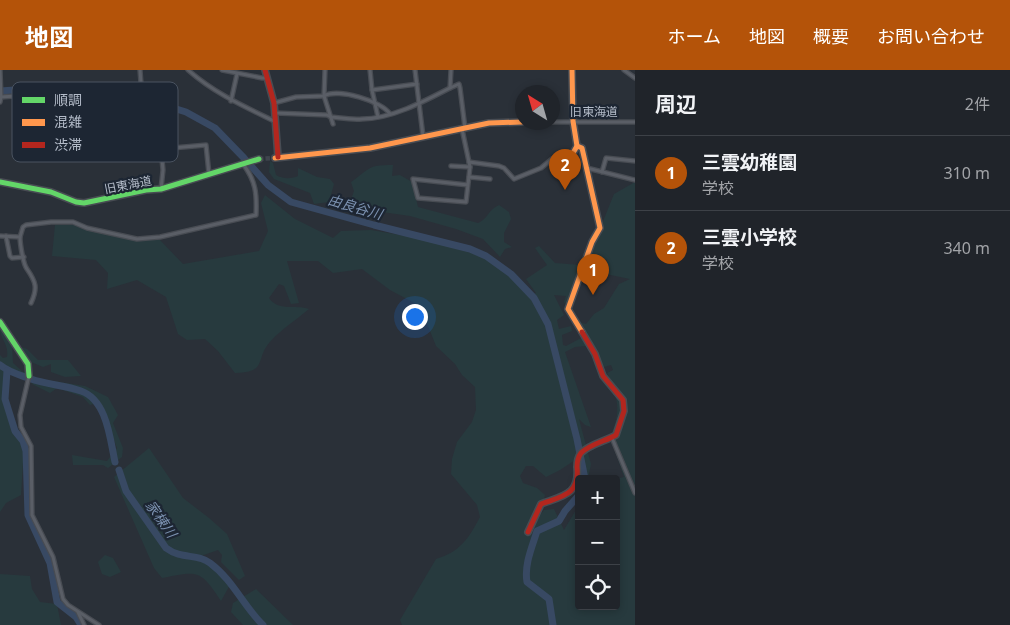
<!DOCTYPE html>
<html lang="ja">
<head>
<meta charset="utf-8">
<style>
	body { margin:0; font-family:"Noto Sans","Noto Sans JP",sans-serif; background:#282c32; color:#f1f3f6 }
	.controls { position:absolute; right:15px; bottom:15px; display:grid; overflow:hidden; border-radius:5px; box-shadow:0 2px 8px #0003 }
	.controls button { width:45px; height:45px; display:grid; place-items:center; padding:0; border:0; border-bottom:1px solid #3d4147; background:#20242a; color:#f1f3f6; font:25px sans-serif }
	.compass { position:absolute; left:515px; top:15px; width:45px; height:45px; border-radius:50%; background:#20242a; box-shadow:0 2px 8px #0003; rotate:323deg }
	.you { position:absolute; left:414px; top:246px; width:18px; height:18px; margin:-12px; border:4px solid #fff; border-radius:50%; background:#1a73e8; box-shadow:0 0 0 8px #1a73e833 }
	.badge { display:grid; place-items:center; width:32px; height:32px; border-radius:50%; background:#b45309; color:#fff; font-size:16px; font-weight:700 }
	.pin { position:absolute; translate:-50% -41px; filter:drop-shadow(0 1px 2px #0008) }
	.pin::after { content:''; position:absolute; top:26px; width:18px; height:15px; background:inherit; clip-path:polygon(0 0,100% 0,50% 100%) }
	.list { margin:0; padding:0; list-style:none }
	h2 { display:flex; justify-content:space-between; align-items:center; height:65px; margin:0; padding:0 20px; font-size:21px }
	h2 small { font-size:16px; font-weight:400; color:#a2a4a8 }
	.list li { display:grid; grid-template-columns:32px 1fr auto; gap:15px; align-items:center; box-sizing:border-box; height:75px; padding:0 20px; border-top:1px solid #3d4147 }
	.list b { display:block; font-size:19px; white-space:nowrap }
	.list p { margin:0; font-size:16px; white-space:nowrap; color:#a2a4a8 }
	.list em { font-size:16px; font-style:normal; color:#a2a4a8 }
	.icon { flex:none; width:28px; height:28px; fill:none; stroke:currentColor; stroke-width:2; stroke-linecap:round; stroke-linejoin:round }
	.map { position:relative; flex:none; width:635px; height:555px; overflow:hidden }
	header { display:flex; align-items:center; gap:30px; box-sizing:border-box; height:70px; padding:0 25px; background:#b45309; color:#fff }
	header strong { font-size:24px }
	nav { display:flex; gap:28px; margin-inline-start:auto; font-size:18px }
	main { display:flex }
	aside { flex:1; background:#20242a }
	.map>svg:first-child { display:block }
	.green { fill:#273a3e }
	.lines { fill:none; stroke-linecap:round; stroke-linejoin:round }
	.river { stroke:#384963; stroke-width:7 }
	.secondary-tunnel { stroke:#3f454e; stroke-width:4.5; stroke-dasharray:4.5 2; stroke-linecap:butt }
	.street-casing { stroke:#484c53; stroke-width:5.5 }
	.fast-casing { stroke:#484c53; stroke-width:8 }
	.slow-casing { stroke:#484c53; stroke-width:8 }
	.jam-casing { stroke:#484c53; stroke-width:8 }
	.street { stroke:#5a5e66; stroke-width:3 }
	.fast { stroke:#63d668; stroke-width:5 }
	.slow { stroke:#ff974d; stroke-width:5 }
	.jam { stroke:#b3261e; stroke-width:5 }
	.labels { text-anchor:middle; stroke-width:4.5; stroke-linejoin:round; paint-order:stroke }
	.street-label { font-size:12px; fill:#b4bcc9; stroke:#1d2633 }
	.water-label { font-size:14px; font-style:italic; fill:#7c92b1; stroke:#1d2633 }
	.key { fill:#1d2633; stroke:#4a5360; stroke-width:1 }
	.key-label { font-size:14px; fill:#b4bcc9 }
</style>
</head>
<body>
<header>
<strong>地図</strong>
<nav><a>ホーム</a><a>地図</a><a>概要</a><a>お問い合わせ</a></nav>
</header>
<main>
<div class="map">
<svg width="635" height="555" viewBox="0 0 635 555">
	<rect width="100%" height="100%" fill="#2a3038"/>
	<g class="green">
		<path d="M270,91L273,93L276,105C282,109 292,109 298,106V98L317,107L330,109L334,114L329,132L314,134L310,123L274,109L269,102Z"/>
		<path d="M393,95L392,106L400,105L412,112L418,137L478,153C488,149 487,141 499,135L509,142L511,149L504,163V172L512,177L505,179L500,187L483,169L456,159L410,146L375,141L350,133L354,121L351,112C359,107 368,97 376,96C381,95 387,95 393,95Z"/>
		<path d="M635,112V555H402L400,550L436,489C460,482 469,468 480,447L477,435L451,404L452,389L457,372L472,352L476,340L475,317L462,305L455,294L436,276L420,236L390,220L362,199L333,203L318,191H287L299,233L291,234L284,216L279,214L269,228C279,242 295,234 309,239C296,250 280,260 269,273C255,290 268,302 235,303L218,281L205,269L187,270L178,264L166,227L137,210L107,219L108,203L96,190L52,186L55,155H78L136,171L158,168L183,194L259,181L268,161L261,133L265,125L295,149L333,168L341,161L371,160L418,168L482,186L511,206L527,225L536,223L526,209L547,195L535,178L539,176L555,193L581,195L567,235L564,232L566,226L554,225L564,245L557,250L559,259L571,256L572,261L562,265L563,275L566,276L583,267L598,291L586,276L575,277L565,282L591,357L585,355L579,349L591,394L588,409H579L578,388L560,400L546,407L533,396H526L520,406L523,413L537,418L545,425L539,446L544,440L554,439L564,460L579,435V536H616V409L624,407L610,367C622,340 618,329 607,303L613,300L611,295L604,297L569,239H571L582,253L586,254L594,244L604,238L619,214L630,209L601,203L607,190L589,186L614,124Z"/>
		<path d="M0,258L12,275L13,293L23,302L28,303L25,305L10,298L8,300L10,309L3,317L5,329L24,377L21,425L6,433L0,442V285L3,288L7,287C9,273 0,270 0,258Z"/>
		<polygon points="21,277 27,279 38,290 68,290 81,306 65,307 51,302 51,294 43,297 31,292"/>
		<polygon points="34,308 85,316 108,327 118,345 113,353 123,378 122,387 108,398 103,395 73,395 72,385 107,391 117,378 100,332 90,335 83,327 57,318 50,323 32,314"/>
		<path d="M149,378L183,428L209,448L227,464L245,506L239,510L221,492L222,485L218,480L198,487L215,499L231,513L221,531C200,499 198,501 162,508L154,498L114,407Z"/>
		<polygon points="105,485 113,488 121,502 110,507 102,504 98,492"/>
		<polygon points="0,504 30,506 32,519 40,532 57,534 61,555 0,555"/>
		<polygon points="256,519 293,555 243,555 231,542 233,533"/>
	</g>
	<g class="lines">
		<g class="river">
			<polyline points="0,21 73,16 91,18 128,25 170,37 186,42 215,58 244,88 268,115 291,132 374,155 470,179 486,186 511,204 534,228 548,254 577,369 585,409"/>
			<path d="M0,295C10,303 20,305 31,309C48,315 65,315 81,321C107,330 110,369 115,392"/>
			<polyline points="7,301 5,329 15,361 23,371 26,381 28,445 50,493 57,532 76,547 81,555"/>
			<path d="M119,400L126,421L166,478C182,490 197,483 210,493C233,510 244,537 263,555"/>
			<path d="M553,555L549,529L527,512C524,495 532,477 537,461L559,451L565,441L579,425"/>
		</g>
		<polyline class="secondary-tunnel" points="259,89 275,88"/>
		<defs>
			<g id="street">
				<polyline points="140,0 146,80"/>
				<path d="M188,0C214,23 243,36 274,51"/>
				<polyline points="222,0 262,8 267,8"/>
				<polyline points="370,0 372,20 378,47"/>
				<polyline points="415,0 423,66"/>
				<polyline points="451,0 450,18 459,14 460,18 465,58"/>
				<polyline points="624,0 635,8"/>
				<polyline points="372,20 417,14"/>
				<polyline points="1,27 73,22 93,23 143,38"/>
				<polyline points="231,31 237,4"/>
				<polyline points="0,32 1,27 0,0"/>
				<polyline points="274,33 296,27 324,26 325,0"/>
				<path d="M275,43L327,45L331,47C341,48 352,50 362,49C391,49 425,31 450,18"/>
				<polyline points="552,52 635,52"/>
				<path d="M333,54L324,26C338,18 382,31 390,44"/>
				<polyline points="462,59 469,92 470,97 466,132 418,128 413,109 468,115"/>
				<polyline points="469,92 499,96 504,98 514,109 541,98 552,89 573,83"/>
				<polyline points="451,96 470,97"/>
				<polyline points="587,98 635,110"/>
				<polyline points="602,102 606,88 635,91"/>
				<polyline points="469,107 490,109"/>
				<polyline points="161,119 163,100 161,79 206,75 209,104"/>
				<path d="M0,166L20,167L23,157L26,155L51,152H73L87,158L137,169L160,167L256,145C257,124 256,111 243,94"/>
				<polyline points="6,166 10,186 12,188 24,187"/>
				<path d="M20,167C20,173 23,194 27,199C36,212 38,218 31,233"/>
				<polyline points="29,306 20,345 21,357 31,376 32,445 53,487 63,529 68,535 99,555"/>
				<polyline points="612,368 635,423"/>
				<polyline points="78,542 84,555"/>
			</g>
			<g id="fast">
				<polyline points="0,112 51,122 76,132 84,133 146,120 161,119 259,89"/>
				<polyline points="0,252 28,294 29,306"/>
			</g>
			<g id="slow">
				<polyline points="572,0 573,51 577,76 573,83"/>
				<polyline points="577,76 582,78 600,158 592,172 568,239 582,262"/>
				<polyline points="275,88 370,78 489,53 522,52"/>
			</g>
			<g id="jam">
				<polyline points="265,0 274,33 278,87"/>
				<path d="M528,462L541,434C562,426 580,425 577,397C577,393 578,387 581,383C590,374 606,371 616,365L624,341L623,330L603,306L595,284L582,262"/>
			</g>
		</defs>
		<use href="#street" class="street-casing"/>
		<use href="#fast" class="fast-casing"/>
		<use href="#slow" class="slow-casing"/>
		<use href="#jam" class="jam-casing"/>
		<use href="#street" class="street"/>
		<use href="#fast" class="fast"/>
		<use href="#slow" class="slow"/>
		<use href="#jam" class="jam"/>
	</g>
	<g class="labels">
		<g class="street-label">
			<text x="594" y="46">旧東海道</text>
			<text transform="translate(128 115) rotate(-11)" y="4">旧東海道</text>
		</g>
		<g class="water-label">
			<text transform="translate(355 137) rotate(16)" y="5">由良谷川</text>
			<text transform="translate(161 449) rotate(55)" y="5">家棟川</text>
		</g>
	</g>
	<rect x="12" y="12" width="166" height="80" rx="8" class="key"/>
	<rect x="22" y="27" width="23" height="6" fill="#63d668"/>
	<rect x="22" y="49" width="23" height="7" fill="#ff974d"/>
	<rect x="22" y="72" width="23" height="6" fill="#b3261e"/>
	<g class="key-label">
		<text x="54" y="35">順調</text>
		<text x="54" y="57">混雑</text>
		<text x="54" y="80">渋滞</text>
	</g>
</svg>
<div class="controls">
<button>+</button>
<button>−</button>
<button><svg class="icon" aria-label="locate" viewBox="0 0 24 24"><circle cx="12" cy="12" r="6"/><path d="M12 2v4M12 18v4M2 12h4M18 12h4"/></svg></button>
</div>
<svg class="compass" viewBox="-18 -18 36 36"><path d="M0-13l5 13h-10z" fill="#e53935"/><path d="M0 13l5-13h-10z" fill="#a2a4a8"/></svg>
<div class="you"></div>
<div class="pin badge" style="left:593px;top:225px">1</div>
<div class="pin badge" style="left:565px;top:120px">2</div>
</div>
<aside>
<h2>周辺<small>2件</small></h2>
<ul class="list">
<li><span class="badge">1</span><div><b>三雲幼稚園</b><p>学校</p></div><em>310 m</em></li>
<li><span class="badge">2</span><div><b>三雲小学校</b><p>学校</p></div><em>340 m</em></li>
</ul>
</aside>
</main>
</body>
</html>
